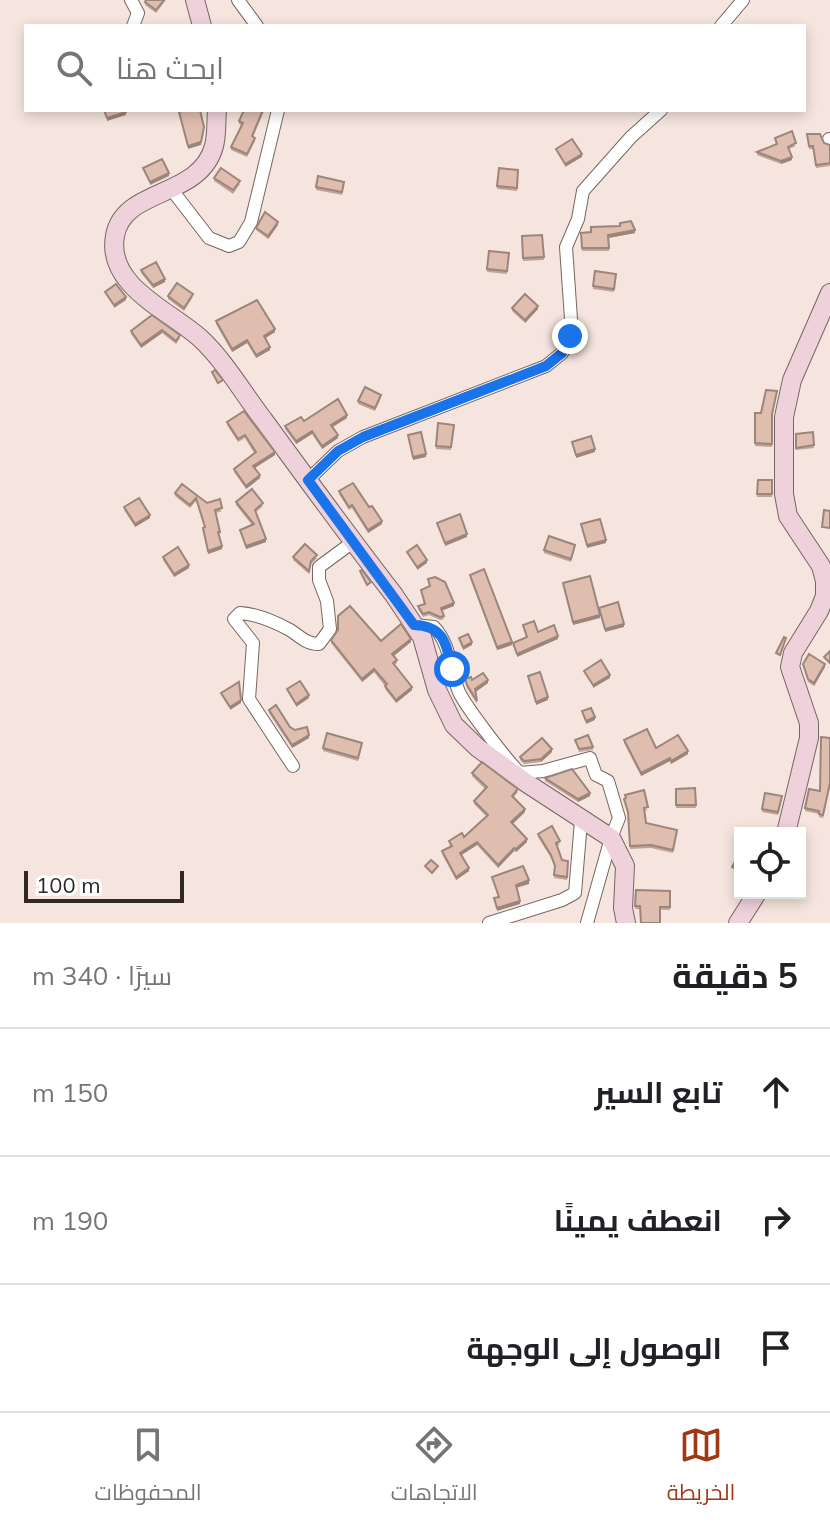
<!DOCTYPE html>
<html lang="ar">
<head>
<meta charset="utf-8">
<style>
	body { margin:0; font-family:Mulish,Cairo,sans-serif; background:#f6f6f6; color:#202124; direction:rtl }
	.controls { position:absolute; right:24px; bottom:24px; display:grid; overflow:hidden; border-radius:0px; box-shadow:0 4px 12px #0003 }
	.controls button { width:72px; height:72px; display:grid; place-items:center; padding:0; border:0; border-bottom:2px solid #e0e0e0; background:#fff; color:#202124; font:40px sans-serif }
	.scale { position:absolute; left:24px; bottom:20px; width:160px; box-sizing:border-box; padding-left:8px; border:4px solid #2e2826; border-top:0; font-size:22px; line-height:28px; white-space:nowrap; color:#2e2826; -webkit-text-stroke:6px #fff; paint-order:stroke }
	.stop { position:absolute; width:24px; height:24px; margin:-18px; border:6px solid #1a73e8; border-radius:50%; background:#fff }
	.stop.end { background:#1a73e8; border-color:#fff; box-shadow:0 2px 8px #0008 }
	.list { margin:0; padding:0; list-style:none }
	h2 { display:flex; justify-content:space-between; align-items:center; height:104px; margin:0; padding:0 32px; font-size:34px }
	h2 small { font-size:26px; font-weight:400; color:#757577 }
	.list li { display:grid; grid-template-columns:52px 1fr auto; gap:24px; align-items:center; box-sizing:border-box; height:128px; padding:0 32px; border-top:2px solid #e0e0e0 }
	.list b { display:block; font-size:30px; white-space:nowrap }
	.list em { font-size:26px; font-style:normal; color:#757577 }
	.icon { flex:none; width:44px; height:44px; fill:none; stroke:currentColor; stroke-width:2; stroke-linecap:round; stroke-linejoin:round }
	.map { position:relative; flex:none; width:830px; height:923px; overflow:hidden; direction:ltr }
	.search { position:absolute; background:#fff; box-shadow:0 4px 12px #0003; left:24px; right:24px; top:24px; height:88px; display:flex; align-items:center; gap:20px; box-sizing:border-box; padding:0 28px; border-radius:0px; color:#757577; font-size:30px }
	.sheet { height:488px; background:#fff }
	nav { display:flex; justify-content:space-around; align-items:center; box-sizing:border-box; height:112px; border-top:2px solid #e0e0e0; background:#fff; font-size:22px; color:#757577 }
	nav a { display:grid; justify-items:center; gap:4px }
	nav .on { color:#9f3913 }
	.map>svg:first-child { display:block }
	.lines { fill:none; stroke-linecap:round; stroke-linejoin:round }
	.street-casing { stroke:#746661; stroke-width:14 }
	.secondary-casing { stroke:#746661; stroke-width:20 }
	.street { stroke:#fff; stroke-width:12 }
	.secondary { stroke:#efd1dc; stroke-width:18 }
	.wall { fill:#c0a397 }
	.shaded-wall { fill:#9c857b }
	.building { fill:#dfbeb0; stroke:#9c857b; stroke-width:2 }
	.route { stroke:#1a73e8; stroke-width:10 }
</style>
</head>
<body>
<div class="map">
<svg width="830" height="923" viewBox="0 0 830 923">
	<rect width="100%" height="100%" fill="#f5e5de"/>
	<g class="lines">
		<defs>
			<g id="street">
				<polyline points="131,0 138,13 133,26"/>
				<polyline points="238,0 257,26"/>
				<polyline points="721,26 743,0"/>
				<polyline points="829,139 830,140"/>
				<polyline points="172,190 209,238 229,246 239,242 251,222 278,110"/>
				<polyline points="308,480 338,451 363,437 546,366 562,353 570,336 571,319 566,247 578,219 583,191 631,137 661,110"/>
				<path d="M414,625L434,627C451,645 450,670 459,692C466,707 508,762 520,773L543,771L590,758L596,775L608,781L619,818L611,838L587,923"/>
				<path d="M293,766L249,699L253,643L234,619L240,613C256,614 275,622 290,630C301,637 306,644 319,644L330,629L327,601L319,580V567L353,542"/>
				<polyline points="489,923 562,900 575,893 581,821"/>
			</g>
			<g id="secondary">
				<polyline points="195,0 202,26"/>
				<path d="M217,110C216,122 217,135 214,146C200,199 123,187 115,236C106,286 170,311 200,338C224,360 243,393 263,419C306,478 349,537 394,595L422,637L437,690L454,725L478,748L525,782L611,838L625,866L623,908L626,923"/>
				<polyline points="786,833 809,738 809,723 790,667 793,653 819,611 825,596 825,581 821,566 788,516 784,494 784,417 792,380 830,293"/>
				<polyline points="738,923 757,893"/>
			</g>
		</defs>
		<use href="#street" class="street-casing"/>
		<use href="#secondary" class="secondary-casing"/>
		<use href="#street" class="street"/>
		<use href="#secondary" class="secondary"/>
	</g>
	<g class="wall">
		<polygon points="166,0 156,13 145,5 145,2"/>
		<polygon points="244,110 269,110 268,112 264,111 253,137 255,141 247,157 231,150 231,147 241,125 239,124 239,121"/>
		<polygon points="807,134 824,143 830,145 830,166 816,168 813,149 809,149"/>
		<polygon points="775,138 796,146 789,149 792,160 781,164 757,155 757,152 776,144"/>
		<polygon points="499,168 518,170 517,191 497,189"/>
		<polygon points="214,178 240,184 233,194 214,181"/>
		<polygon points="344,185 342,195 316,190 316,187"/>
		<polygon points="278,225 268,239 256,230 256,228"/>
		<polygon points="591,232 635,233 609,238 609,251 582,251 581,233"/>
		<polygon points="542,235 544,260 523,261 522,236"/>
		<polygon points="489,251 509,253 507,274 487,272"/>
		<polygon points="141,270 165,282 153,288 141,273"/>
		<polygon points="595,271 616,274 614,292 593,289"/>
		<polygon points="168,296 193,297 184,311 168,299"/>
		<polygon points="512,308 538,309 525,323 512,311"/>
		<polygon points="152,315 180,338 176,344 162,333 141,348 131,334 131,331"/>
		<polygon points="216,321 275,332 265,338 270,350 256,358 247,343 232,352 216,324"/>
		<polygon points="777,394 772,417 772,447 755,446 755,413 761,413"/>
		<polygon points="381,398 375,411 358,404 358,401"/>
		<polygon points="347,418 332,427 338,438 322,449 312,434 296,444 285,429 285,426"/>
		<polygon points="227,422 275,455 255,468 260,478 246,489 234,472 234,469 254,453 245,438 238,442 227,425"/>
		<polygon points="438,423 454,425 451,450 436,449"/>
		<polygon points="813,432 814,448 796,450 796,434"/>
		<polygon points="758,480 772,480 772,497 757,497"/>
		<polygon points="182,484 207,503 222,511 216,513 222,549 208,554 203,531 205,527 196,501 190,508 175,496 175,493"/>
		<polygon points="339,491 369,507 382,524 368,533 352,508 349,510 339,494"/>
		<polygon points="236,502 263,506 256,512 266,542 246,549 240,530 252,525 236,505"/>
		<polygon points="124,507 150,518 135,527 124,510"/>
		<polygon points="575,548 571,562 544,553 544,550"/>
		<polygon points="163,557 189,568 174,577 163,560"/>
		<polygon points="293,557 317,558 311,564 309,574 293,560"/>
		<polygon points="470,575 512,645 497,650 470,578"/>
		<polygon points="428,579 454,606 442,610 444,619 440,620 429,615 423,617 418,609 418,606 424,604 421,590 429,586"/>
		<polygon points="331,640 411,642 394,656 397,663 394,665 412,690 396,703 385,689 385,686 374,672 362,682 331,643"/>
		<polygon points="461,664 468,678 488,683 476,692 477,704 467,688"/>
		<polygon points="803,664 825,667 814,686 808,682"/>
		<polygon points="269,710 295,730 309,738 292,748 269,713"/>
		<polygon points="830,738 830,786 823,818 819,817 819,814 805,811 805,808 820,791"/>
		<polygon points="575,740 593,747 593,750 579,752"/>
		<polygon points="624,740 656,748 688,754 671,764 670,761 641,776 624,743"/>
		<polygon points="362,746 358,761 323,751 323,748"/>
		<polygon points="552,752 541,762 524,764 520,760 520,757"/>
		<polygon points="472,773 518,792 513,798 525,812 513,824 527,842 516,852 514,851 498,868 477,845 461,855 469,871 456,880 442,854 442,851 450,847 449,841 464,837 486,816 474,804 474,801 485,789 472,776"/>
		<polygon points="545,778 590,796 578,802 545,781"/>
		<polygon points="695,788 696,808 676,808 676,789"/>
		<polygon points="624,799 648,810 644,811 646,823 677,833 673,853 651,848 630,849 628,815"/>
		<polygon points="782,799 778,815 762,812 762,809"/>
		<polygon points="538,834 560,844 556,846 562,860 568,861 567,880 554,878 555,868 551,858 538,837"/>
		<polygon points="636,890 670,891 670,910 635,909"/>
	</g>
	<g class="shaded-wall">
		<polygon points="126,112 126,115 107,121 107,118"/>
		<polygon points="204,130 201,145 188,149 188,146"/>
		<polygon points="582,154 582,157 565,167 565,164"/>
		<polygon points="792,157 792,160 781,164 781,161"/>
		<polygon points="169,173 169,176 150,185 150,182"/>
		<polygon points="278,222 278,225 268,239 268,236"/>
		<polygon points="635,230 635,233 608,238 608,235"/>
		<polygon points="165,279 165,282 153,288 153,285"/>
		<polygon points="126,297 126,300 114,308 114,305"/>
		<polygon points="538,306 538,309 525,323 525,320"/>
		<polygon points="275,329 275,332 264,339 264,336"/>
		<polygon points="162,330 162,333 141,348 141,345"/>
		<polygon points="247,340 247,343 232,352 232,349"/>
		<polygon points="270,347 270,350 256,358 256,355"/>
		<polygon points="347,415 347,418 331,428 331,425"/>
		<polygon points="312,431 312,434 296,444 296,441"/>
		<polygon points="338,435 338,438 322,449 322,446"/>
		<polygon points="595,449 595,452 576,458 576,455"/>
		<polygon points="275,452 275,455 253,469 253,466"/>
		<polygon points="426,454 426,457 413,460 413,457"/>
		<polygon points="260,475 260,478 246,489 246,486"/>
		<polygon points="150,515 150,518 135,527 135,524"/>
		<polygon points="382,521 382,524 368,533 368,530"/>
		<polygon points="467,534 467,537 445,546 445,543"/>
		<polygon points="266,539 266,542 246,549 246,546"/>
		<polygon points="606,540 606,543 587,548 587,545"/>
		<polygon points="222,546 222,549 208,554 208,551"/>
		<polygon points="427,560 427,563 417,570 417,567"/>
		<polygon points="189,565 189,568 174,577 174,574"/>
		<polygon points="454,603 454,606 441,611 441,608"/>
		<polygon points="600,615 600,618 573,625 573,622"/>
		<polygon points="624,624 624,627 605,632 605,629"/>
		<polygon points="558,636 558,639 517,657 517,654"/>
		<polygon points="411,639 411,642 392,657 392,654"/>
		<polygon points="472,642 472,645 463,650 463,647"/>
		<polygon points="512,642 512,645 497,650 497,647"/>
		<polygon points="825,664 825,667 814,686 814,683"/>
		<polygon points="374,669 374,672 362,682 362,679"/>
		<polygon points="610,675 610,678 593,688 593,685"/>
		<polygon points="488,680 488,683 475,692 475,689"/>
		<polygon points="412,687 412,690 396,703 396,700"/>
		<polygon points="309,695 309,698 296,707 296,704"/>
		<polygon points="548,697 548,700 536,705 536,702"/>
		<polygon points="241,700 241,703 230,710 230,707"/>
		<polygon points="595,717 595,720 586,724 586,721"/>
		<polygon points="309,735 309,738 292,748 292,745"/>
		<polygon points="552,749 552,752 541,762 541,759"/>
		<polygon points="688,751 688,754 671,764 671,761"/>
		<polygon points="670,758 670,761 641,776 641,773"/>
		<polygon points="590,793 590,796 578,802 578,799"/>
		<polygon points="525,809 525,812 511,825 511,822"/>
		<polygon points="527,839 527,842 516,852 516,849"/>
		<polygon points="477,842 477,845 460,856 460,853"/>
		<polygon points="514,848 514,851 498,868 498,865"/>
		<polygon points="469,868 469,871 456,880 456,877"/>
		<polygon points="529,880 529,884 516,888 516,885"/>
		<polygon points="520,901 520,904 497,911 497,908"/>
	</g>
	<g class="building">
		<polygon points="146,0 164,0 156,10 145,2"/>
		<polygon points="104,110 126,110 126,112 107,118"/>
		<polygon points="185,110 200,110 204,127 201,142 188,146 179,112"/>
		<polygon points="244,110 263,110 252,136 255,138 247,154 231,147 243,123 239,121"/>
		<polygon points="792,131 796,143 788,147 792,157 781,161 757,152 777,144 775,138"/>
		<polygon points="807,134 820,134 824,143 830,145 830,163 816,165 813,146 809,146"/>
		<polygon points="572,139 582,154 565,164 556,149"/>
		<polygon points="162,159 169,173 150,182 143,168"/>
		<polygon points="221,168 240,181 233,190 214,178"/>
		<polygon points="499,168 518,170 517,188 497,186"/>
		<polygon points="318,176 344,182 342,192 316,187"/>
		<polygon points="265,212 278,222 268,236 256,228"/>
		<polygon points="631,221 635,230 608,235 609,248 582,248 581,233 591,232 591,227 620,226 620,223"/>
		<polygon points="542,235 544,257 523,258 522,236"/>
		<polygon points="489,251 509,253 507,271 487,269"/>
		<polygon points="156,262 165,279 153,285 141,270"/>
		<polygon points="595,271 616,274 614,289 593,286"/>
		<polygon points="177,283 193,294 184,308 168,296"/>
		<polygon points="116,284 126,297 114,305 105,292"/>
		<polygon points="525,294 538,306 525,320 512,308"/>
		<polygon points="257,300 275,329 264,336 270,347 256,355 247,340 232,349 216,321"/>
		<polygon points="152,315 180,335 176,341 162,330 141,345 131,331"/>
		<polygon points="215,370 223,380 218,383 212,372"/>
		<polygon points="365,387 381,395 375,408 358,401"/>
		<polygon points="766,390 777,391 772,414 772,444 755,443 755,413 761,413"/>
		<polygon points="338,399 347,415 331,425 338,435 322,446 312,431 296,441 285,426 301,417 304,421"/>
		<polygon points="244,411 275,452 253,466 260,475 246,486 234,469 256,452 245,435 238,439 227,422"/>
		<polygon points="438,423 454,425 451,447 436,446"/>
		<polygon points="421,432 426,454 413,457 408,435"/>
		<polygon points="813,432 814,445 796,448 796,434"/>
		<polygon points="591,436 595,449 576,455 572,442"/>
		<polygon points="758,480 772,480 772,494 757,494"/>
		<polygon points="353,483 369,507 372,506 382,521 368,530 352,505 349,507 339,491"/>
		<polygon points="182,484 207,503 220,499 222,508 215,510 220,532 218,532 222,546 208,551 203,528 205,527 196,498 190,505 175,493"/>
		<polygon points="252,489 263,503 255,510 266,539 246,546 240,530 254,524 236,502"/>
		<polygon points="139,498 150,515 135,524 124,507"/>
		<polygon points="824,510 830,511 830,528 822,527"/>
		<polygon points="460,514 467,534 445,543 437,523"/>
		<polygon points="600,519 606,540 587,545 581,524"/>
		<polygon points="549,536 575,545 571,559 544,550"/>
		<polygon points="305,544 317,555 311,561 309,571 293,557"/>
		<polygon points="417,545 427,560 417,567 407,552"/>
		<polygon points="178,547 189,565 174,574 163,557"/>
		<polygon points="484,569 512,642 497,647 470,575"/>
		<polygon points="362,570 371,582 367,585 360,571"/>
		<polygon points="590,576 600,615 573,622 563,583"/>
		<polygon points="435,577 445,582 454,603 441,608 444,616 440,617 429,612 423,614 418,606 425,604 421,590 430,586 428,579"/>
		<polygon points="618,602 624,624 605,629 599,608"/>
		<polygon points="350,606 381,641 401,624 411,639 392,654 397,660 393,663 412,687 396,700 385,686 387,684 374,669 362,679 331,640 338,630 338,616"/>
		<polygon points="534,621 538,632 554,625 558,636 517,654 513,643 527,637 523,625"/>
		<polygon points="468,634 472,642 463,647 459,638"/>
		<polygon points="784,637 786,638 780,655 776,653"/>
		<polygon points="830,651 830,663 824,657"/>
		<polygon points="809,654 825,664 814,683 808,679 803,664"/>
		<polygon points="601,660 610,675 593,685 584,671"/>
		<polygon points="461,664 468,678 471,677 472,680 483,673 488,680 475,689 477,701 467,685"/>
		<polygon points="540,672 548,697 536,702 528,676"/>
		<polygon points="300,681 309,695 296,704 287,689"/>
		<polygon points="239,682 241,700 230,707 221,693"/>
		<polygon points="276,705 290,727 295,730 307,727 309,735 292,745 269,710"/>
		<polygon points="591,708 595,717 586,721 582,711"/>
		<polygon points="647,729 656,748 678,735 688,751 671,761 670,758 641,773 624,740"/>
		<polygon points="327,733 362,743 358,758 323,748"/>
		<polygon points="588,735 593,747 579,749 575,740"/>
		<polygon points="821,737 830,738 830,783 823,815 819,814 819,811 805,808 809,789 820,791"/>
		<polygon points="542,738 552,749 541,759 524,761 520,757"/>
		<polygon points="482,762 518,789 512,796 525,809 511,822 527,839 516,849 514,848 498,865 477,842 460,853 469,868 456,877 442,851 452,846 449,841 462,833 464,837 488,815 474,801 487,787 472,773"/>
		<polygon points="572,769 590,793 578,799 545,778"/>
		<polygon points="695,788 696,805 676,805 676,789"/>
		<polygon points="644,790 648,807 644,808 646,823 677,830 673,850 651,845 630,846 628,812 624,799 626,798 625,795"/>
		<polygon points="765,793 782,796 778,812 762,809"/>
		<polygon points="552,826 560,841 556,843 562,860 568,861 567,877 554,875 555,866 551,855 538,834"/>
		<polygon points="740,853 740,872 732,867"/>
		<polygon points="431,860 438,866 432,873 425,866"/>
		<polygon points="523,866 529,880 516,885 520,901 497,908 494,898 499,897 492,877"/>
		<polygon points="800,877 805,879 800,888"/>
		<polygon points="636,890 670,891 670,907 660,907 660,923 641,923 640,906 635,906"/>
	</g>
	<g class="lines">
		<path class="route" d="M452,669C446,643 444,626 414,625L308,480L338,451L363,437L546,366L562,353L570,336"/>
	</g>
</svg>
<div class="controls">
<button><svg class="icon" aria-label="locate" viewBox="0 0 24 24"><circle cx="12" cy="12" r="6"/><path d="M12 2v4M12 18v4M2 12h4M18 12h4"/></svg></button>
</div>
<div class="scale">100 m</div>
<div class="stop" style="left:452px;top:669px"></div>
<div class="stop end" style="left:570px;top:336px"></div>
<div class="search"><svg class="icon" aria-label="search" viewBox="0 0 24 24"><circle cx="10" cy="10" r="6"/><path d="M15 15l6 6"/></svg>ابحث هنا</div>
</div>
<section class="sheet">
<h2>5 دقيقة<small>سيرًا · 340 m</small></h2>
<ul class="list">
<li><svg class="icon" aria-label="ahead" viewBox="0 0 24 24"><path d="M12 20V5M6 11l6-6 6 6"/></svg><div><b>تابع السير</b></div><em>150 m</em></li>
<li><svg class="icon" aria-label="right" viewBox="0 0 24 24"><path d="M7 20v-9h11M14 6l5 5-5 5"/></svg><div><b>انعطف يمينًا</b></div><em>190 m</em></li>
<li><svg class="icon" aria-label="arrive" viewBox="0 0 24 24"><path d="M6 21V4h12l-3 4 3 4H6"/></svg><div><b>الوصول إلى الوجهة</b></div></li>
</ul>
</section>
<nav>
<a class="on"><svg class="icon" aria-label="map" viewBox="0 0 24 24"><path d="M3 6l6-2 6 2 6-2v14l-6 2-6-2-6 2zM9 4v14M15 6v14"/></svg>الخريطة</a>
<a><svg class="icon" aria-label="directions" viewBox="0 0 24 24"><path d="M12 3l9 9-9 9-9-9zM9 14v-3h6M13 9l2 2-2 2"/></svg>الاتجاهات</a>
<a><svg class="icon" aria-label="saved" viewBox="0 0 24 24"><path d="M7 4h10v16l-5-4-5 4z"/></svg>المحفوظات</a>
</nav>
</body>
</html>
